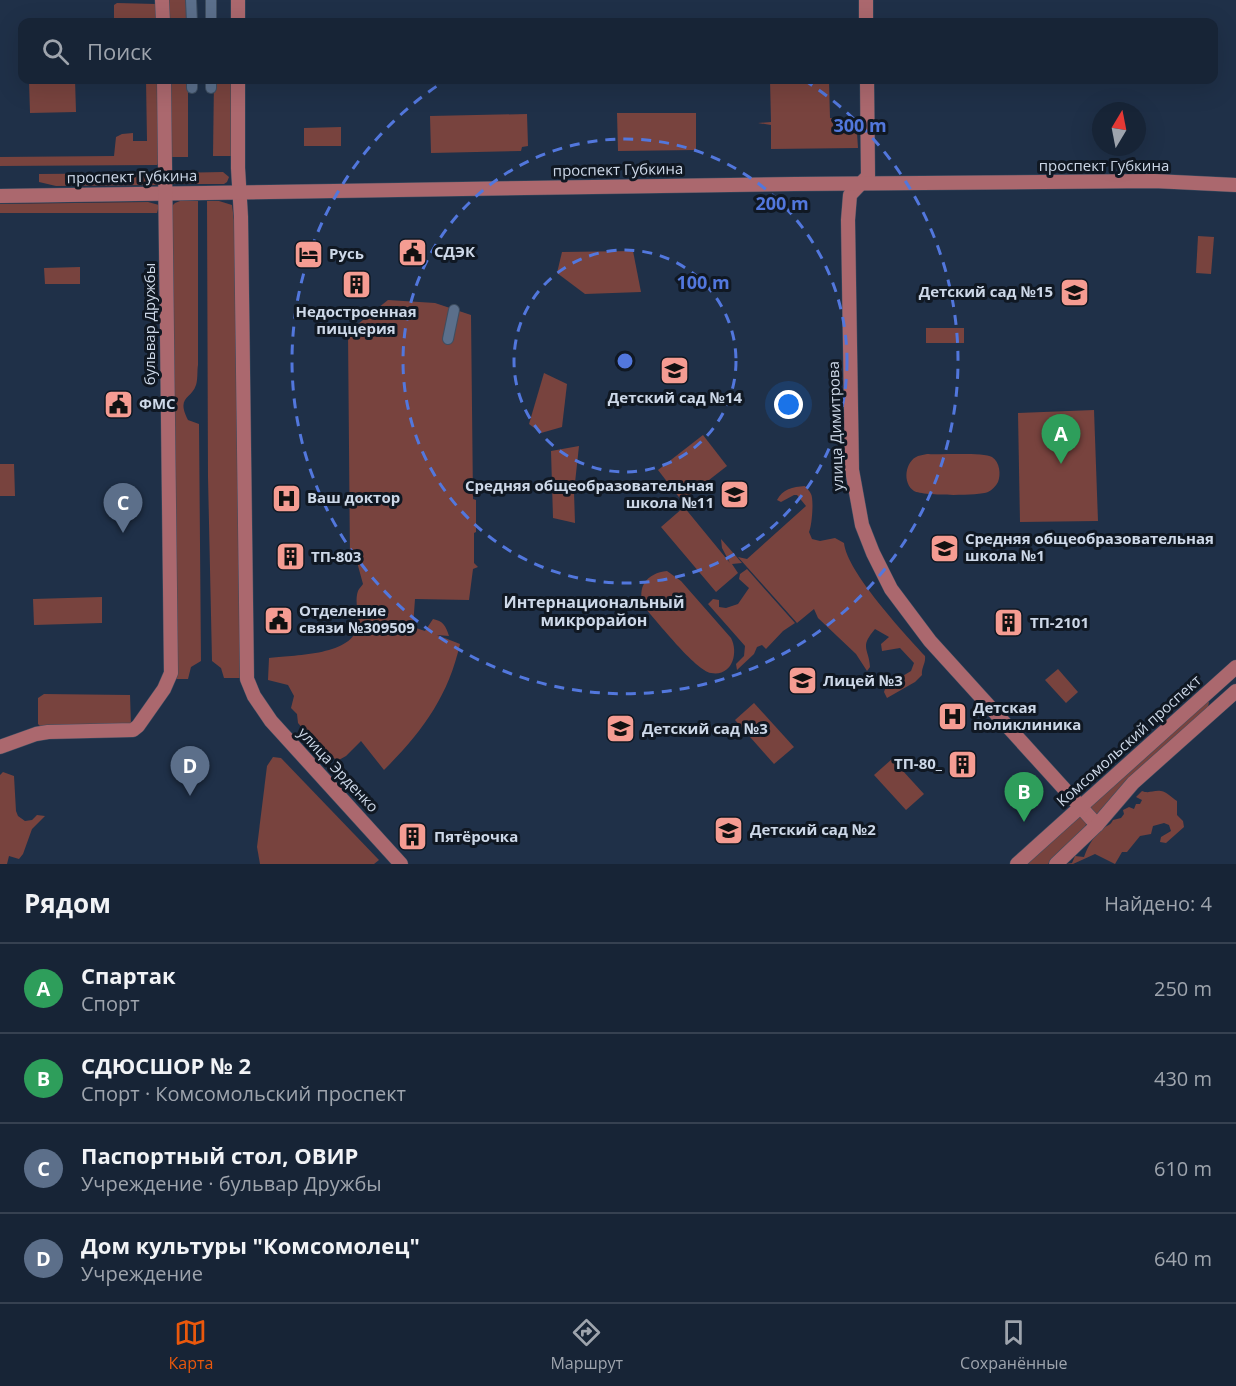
<!DOCTYPE html>
<html lang="ru">
<head>
<meta charset="utf-8">
<style>
	body { margin:0; font-family:"Open Sans",sans-serif; background:#243042; color:#f1f3f6 }
	.compass { position:absolute; left:1092px; top:102px; width:54px; height:54px; border-radius:50%; background:#172436; box-shadow:0 6px 24px #0002; rotate:10deg }
	.you { position:absolute; left:789px; top:405px; width:21px; height:21px; margin:-15px; border:4px solid #fff; border-radius:50%; background:#1a73e8; box-shadow:0 0 0 9px #1a73e833 }
	.badge { display:grid; place-items:center; width:39px; height:39px; border-radius:50%; background:#ea580c; color:#fff; font-size:20px; font-weight:700 }
	.pin { position:absolute; translate:-50% -50px; filter:drop-shadow(0 2px 3px #0008) }
	.pin::after { content:''; position:absolute; top:32px; width:21px; height:18px; background:inherit; clip-path:polygon(0 0,100% 0,50% 100%) }
	.list { margin:0; padding:0; list-style:none }
	h2 { display:flex; justify-content:space-between; align-items:center; height:78px; margin:0; padding:0 24px; font-size:26px }
	h2 small { font-size:20px; font-weight:400; color:#9ea4ad }
	.list li { display:grid; grid-template-columns:39px 1fr auto; gap:18px; align-items:center; box-sizing:border-box; height:90px; padding:0 24px; border-top:2px solid #364151 }
	.list b { display:block; font-size:22px; white-space:nowrap }
	.list p { margin:0; font-size:20px; white-space:nowrap; color:#9ea4ad }
	.list em { font-size:20px; font-style:normal; color:#9ea4ad }
	.icon { flex:none; width:33px; height:33px; fill:none; stroke:currentColor; stroke-width:2; stroke-linecap:round; stroke-linejoin:round }
	.map { position:relative; flex:none; width:1236px; height:864px; overflow:hidden }
	.search { position:absolute; background:#172436; box-shadow:0 6px 24px #0002; left:18px; right:18px; top:18px; height:66px; display:flex; align-items:center; gap:15px; box-sizing:border-box; padding:0 21px; border-radius:12px; color:#9ea4ad; font-size:22px }
	.sheet { height:438px; background:#172436 }
	nav { display:flex; justify-content:space-around; align-items:center; box-sizing:border-box; height:84px; border-top:2px solid #364151; background:#172436; font-size:16px; color:#9ea4ad }
	nav a { display:grid; justify-items:center; gap:3px }
	nav .on { color:#ea580c }
	.map>svg:first-child { display:block }
	.green { fill:#78433e }
	.lines { fill:none; stroke-linecap:round; stroke-linejoin:round }
	.minor-casing { stroke:#3e4e61; stroke-width:12 }
	.major-casing { stroke:#3e4e61; stroke-width:15 }
	.minor { stroke:#5b6f8b; stroke-width:10 }
	.major { stroke:#ab686e; stroke-width:14 }
	.ring { fill:none; stroke:#5277dd; stroke-width:3; stroke-dasharray:10 8 }
	.labels { text-anchor:middle; stroke-width:6; stroke-linejoin:round; paint-order:stroke }
	.street-label { font-size:15px; fill:#cdd8e8; stroke:#101823 }
	.poi-label { font-size:15px; font-weight:bold; fill:#cdd8e8; stroke:#101823; text-anchor:start }
	.neighbourhood-label { font-size:16px; font-weight:bold; fill:#cdd8e8; stroke:#101823 }
	.centre { fill:#5277dd; stroke:#101823; stroke-width:3 }
	.ring-label { font-size:18px; text-anchor:middle; font-weight:bold; fill:#5277dd; stroke:#101823; stroke-width:6; stroke-linejoin:round; paint-order:stroke }
</style>
</head>
<body>
<div class="map">
<svg width="1236" height="864" viewBox="0 0 1236 864">
	<rect width="100%" height="100%" fill="#1f3048"/>
	<g class="green">
		<polygon points="167,0 187,0 188,22 167,22"/>
		<polygon points="117,3 156,4 157,17 156,21 152,22 120,21 114,18 114,5"/>
		<polygon points="75,80 76,112 30,113 29,81"/>
		<polygon points="146,80 160,80 160,162 157,165 0,166 0,157 114,156 116,137 122,134 133,133 133,141 147,141"/>
		<polygon points="168,80 188,80 188,157 169,157"/>
		<polygon points="214,80 233,80 233,156 213,156"/>
		<polygon points="770,80 829,80 830,118 856,118 858,148 771,149 771,125 758,123 771,122"/>
		<polygon points="696,113 696,150 618,151 617,113"/>
		<polygon points="527,114 528,146 522,147 521,151 431,153 430,116"/>
		<polygon points="341,127 341,146 304,146 304,128"/>
		<polygon points="223,172 229,177 227,182 224,184 172,184 169,176 172,173"/>
		<polygon points="154,173 159,174 159,185 56,186 39,182 39,174"/>
		<path d="M180,201H198V365C197,371 198,379 196,385C191,400 176,396 188,420L199,424L201,661L191,667L188,679H176L171,207L175,203Z"/>
		<polygon points="207,201 219,201 232,205 234,220 240,678 224,678 221,668 212,661 208,477"/>
		<polygon points="148,202 159,205 157,213 0,213 0,204"/>
		<polygon points="1198,236 1214,237 1211,274 1196,273"/>
		<polygon points="633,251 641,292 585,294 557,273 562,252"/>
		<polygon points="80,267 80,284 45,284 44,268"/>
		<path d="M388,300L435,303L471,315L473,499L476,500V532L474,533V563L478,567L473,569L469,600L415,599L413,627L425,631L433,619C443,621 446,626 449,636L437,635L460,644C448,697 422,732 384,770L361,741L346,756L337,761L334,758L329,759L298,723L297,714L291,708L294,696L288,685L268,680L269,658C292,655 350,656 357,628C360,617 354,602 358,591C359,588 362,586 363,584L357,562H350L348,332Z"/>
		<rect x="926" y="328" width="38" height="15"/>
		<polygon points="544,373 567,384 562,427 541,433 529,424"/>
		<polygon points="1094,410 1098,521 1020,522 1018,413"/>
		<polygon points="703,435 727,466 682,501 658,470"/>
		<polygon points="579,446 574,492 575,523 553,518 551,451"/>
		<path d="M927,454C939,455 984,452 992,457C1000,462 1001,475 998,482C996,486 992,490 988,492C978,496 923,496 914,491C902,483 905,461 918,456C921,455 924,455 927,454Z"/>
		<polygon points="0,464 14,464 15,496 0,496"/>
		<path d="M805,486C807,489 810,491 811,494C814,499 812,526 809,532L812,539L820,541L835,538L844,543C847,572 904,633 925,656C926,663 921,668 922,675L915,682L887,698L884,692L886,686L911,671L914,663L900,648L882,651L881,644L889,637L875,629C859,648 869,648 870,667L867,671L856,654L818,618L814,609L797,623L738,557L747,559L806,506L797,495H794L781,502L777,500C783,489 792,487 805,486Z"/>
		<polygon points="684,507 730,563 722,548 721,539 742,563 732,564 738,573 716,592 661,527"/>
		<polygon points="747,569 795,623 783,631 766,649 762,645 757,647 754,654 737,670 736,664 744,656 745,646 708,604 713,599 719,600 719,607 726,608 738,604 749,588 739,579 740,574"/>
		<path d="M667,571L681,581L731,638C739,653 732,677 711,673C696,671 656,620 644,607C636,587 647,573 667,571Z"/>
		<polygon points="102,597 102,623 34,625 33,599"/>
		<polygon points="1058,669 1078,692 1066,703 1045,680"/>
		<polygon points="44,694 130,695 131,725 41,727 38,724 38,698"/>
		<polygon points="1206,702 1209,702 1208,707 1127,781 1097,814 1093,815 1088,809"/>
		<polygon points="754,703 794,747 774,764 735,720"/>
		<polygon points="273,757 281,758 379,860 374,864 260,864 257,847 267,766"/>
		<polygon points="892,759 924,794 906,810 874,775"/>
		<polygon points="3,772 14,776 16,811 18,816 25,821 32,820 37,815 45,816 32,829 23,854 19,859 9,856 7,864 0,864 0,775"/>
		<path d="M1142,791C1149,794 1153,790 1161,791C1167,792 1172,798 1177,801V815L1183,821L1184,827L1166,843L1160,842L1161,837L1171,831L1169,825L1164,823L1153,826L1151,834L1140,836L1127,852H1122L1115,864L1095,854L1073,864H1065L1072,863L1075,856L1084,857C1088,846 1093,837 1102,829C1107,825 1110,826 1113,820L1121,818L1124,814L1123,810L1129,807L1134,809L1136,804H1140L1142,800L1136,797Z"/>
		<polygon points="1079,816 1083,817 1087,822 1083,832 1048,864 1025,864"/>
	</g>
	<g class="lines">
		<defs>
			<g id="minor">
				<polyline points="191,0 192,22"/>
				<polyline points="211,22 211,0"/>
				<polyline points="192,88 192,80"/>
				<polyline points="211,88 211,80"/>
				<polyline points="448,339 454,310"/>
			</g>
			<g id="major">
				<polyline points="162,0 163,22"/>
				<polyline points="866,0 866,22"/>
				<polyline points="238,22 238,0"/>
				<polyline points="238,80 238,168 241,217 247,679 254,696 271,721 401,864"/>
				<polyline points="867,80 868,176 850,195 848,220 852,470 862,525 873,553 891,589 930,641 1097,825"/>
				<polyline points="0,196 795,184 1154,181 1236,185"/>
				<polyline points="0,747 36,734 48,732 133,730 138,726 164,689 171,673 164,80"/>
				<polyline points="1017,864 1236,667"/>
				<polyline points="1056,864 1097,825 1133,783 1236,691"/>
			</g>
		</defs>
		<use href="#minor" class="minor-casing"/>
		<use href="#major" class="major-casing"/>
		<use href="#minor" class="minor"/>
		<use href="#major" class="major"/>
	</g>
	<g class="ring">
		<circle cx="625" cy="361" r="111"/>
		<circle cx="625" cy="361" r="222"/>
		<path d="M804 80A333 333 0 1 1 446 80"/>
	</g>
	<defs>
		<symbol id="civic-square" viewBox="-11 -11 22 22"><rect x="-9" y="-9" width="18" height="18" rx="4" fill="#f59c92" stroke="#101823"/><path d="M-.6-6.5H3V-4.5H.6V-3L4-1V1h2V6H-6V1h2V-1L-.6-3ZM-1.2 2.5V6h2.4V2.5Z" fill="#111"/></symbol>
		<symbol id="hotel-square" viewBox="-11 -11 22 22"><rect x="-9" y="-9" width="18" height="18" rx="4" fill="#f59c92" stroke="#101823"/><path d="M-6-4.5h1.5V1H6V5H4.5V3h-9V5H-6ZM-4 0a1.8 1.8 0 1 1 3.6 0ZM.5 0V-2.5h3Q6-2.5 6 0Z" fill="#111"/></symbol>
		<symbol id="building-square" viewBox="-11 -11 22 22"><rect x="-9" y="-9" width="18" height="18" rx="4" fill="#f59c92" stroke="#101823"/><path d="M-4-6H4V6H1V3H-1V6H-4ZM-2.5-4.3h1.7v1.8h-1.7ZM.8-4.3h1.7v1.8H.8ZM-2.5-1h1.7V.8h-1.7ZM.8-1h1.7V.8H.8Z" fill="#111"/></symbol>
		<symbol id="school-square" viewBox="-11 -11 22 22"><rect x="-9" y="-9" width="18" height="18" rx="4" fill="#f59c92" stroke="#101823"/><path d="M0-5L7-2L0 1L-7-2ZM-4 1L0 2.5L4 1V4Q0 6-4 4Z" fill="#111"/></symbol>
		<symbol id="hospital-square" viewBox="-11 -11 22 22"><rect x="-9" y="-9" width="18" height="18" rx="4" fill="#f59c92" stroke="#101823"/><path d="M-5-5h3v3.5h4V-5h3V5h-3V1.5h-4V5h-3Z" fill="#111"/></symbol>
	</defs>
	<g fill-rule="evenodd">
		<use href="#civic-square" x="396" y="236" width="33" height="33"/>
		<use href="#hotel-square" x="292" y="238" width="33" height="33"/>
		<use href="#building-square" x="340" y="268" width="33" height="33"/>
		<use href="#school-square" x="1058" y="276" width="33" height="33"/>
		<use href="#school-square" x="658" y="354" width="33" height="33"/>
		<use href="#civic-square" x="102" y="388" width="33" height="33"/>
		<use href="#school-square" x="718" y="478" width="33" height="33"/>
		<use href="#hospital-square" x="270" y="482" width="33" height="33"/>
		<use href="#school-square" x="928" y="532" width="33" height="33"/>
		<use href="#building-square" x="274" y="540" width="33" height="33"/>
		<use href="#civic-square" x="262" y="604" width="33" height="33"/>
		<use href="#building-square" x="992" y="606" width="33" height="33"/>
		<use href="#school-square" x="786" y="664" width="33" height="33"/>
		<use href="#hospital-square" x="936" y="700" width="33" height="33"/>
		<use href="#school-square" x="604" y="712" width="33" height="33"/>
		<use href="#building-square" x="946" y="748" width="33" height="33"/>
		<use href="#school-square" x="712" y="814" width="33" height="33"/>
		<use href="#building-square" x="396" y="820" width="33" height="33"/>
	</g>
	<g class="labels">
		<g class="street-label">
			<text x="1104" y="171">проспект Губкина</text>
			<text transform="translate(618 170) rotate(-1)" y="5">проспект Губкина</text>
			<text transform="translate(132 177) rotate(-1)" y="5">проспект Губкина</text>
			<text transform="translate(150 324) rotate(-90)" y="5">бульвар Дружбы</text>
			<text transform="translate(836 426) rotate(-92)" y="5">улица Димитрова</text>
			<text transform="translate(1129 741) rotate(-42)" y="5">Комсомольский проспект</text>
			<text transform="translate(338 770) rotate(47)" y="5">улица Эрденко</text>
		</g>
		<g class="poi-label">
			<text x="434" y="257">СДЭК</text>
			<text x="329" y="259">Русь</text>
			<text x="1053" y="297" text-anchor="end">Детский сад №15</text>
			<text x="356" y="317" text-anchor="middle">Недостроенная<tspan x="356" dy="17">пиццерия</tspan></text>
			<text x="675" y="403" text-anchor="middle">Детский сад №14</text>
			<text x="139" y="409">ФМС</text>
			<text x="714" y="491" text-anchor="end">Cредняя общеобразовательная<tspan x="714" dy="17">школа №11</tspan></text>
			<text x="307" y="503">Ваш доктор</text>
			<text x="965" y="544">Средняя общеобразовательная<tspan x="965" dy="17">школа №1</tspan></text>
			<text x="311" y="562">ТП-803</text>
			<text x="299" y="616">Отделение<tspan x="299" dy="17">связи №309509</tspan></text>
			<text x="1030" y="628">ТП-2101</text>
			<text x="823" y="686">Лицей №3</text>
			<text x="973" y="713">Детская<tspan x="973" dy="17">поликлиника</tspan></text>
			<text x="642" y="734">Детский сад №3</text>
			<text x="942" y="769" text-anchor="end">ТП-80_</text>
			<text x="750" y="835">Детский сад №2</text>
			<text x="434" y="842">Пятёрочка</text>
		</g>
		<g class="neighbourhood-label">
			<text x="594" y="608">Интернациональный<tspan x="594" dy="18">микрорайон</tspan></text>
		</g>
	</g>
	<circle cx="625" cy="361" r="9" class="centre"/>
	<g class="ring-label">
		<text x="860" y="132">300 m</text>
		<text x="782" y="210">200 m</text>
		<text x="703" y="289">100 m</text>
	</g>
</svg>
<svg class="compass" viewBox="-18 -18 36 36"><path d="M0-13l5 13h-10z" fill="#e53935"/><path d="M0 13l5-13h-10z" fill="#9ea4ad"/></svg>
<div class="you"></div>
<div class="pin badge" style="left:1061px;top:464px;background:#2e9e5b">A</div>
<div class="pin badge" style="left:1024px;top:822px;background:#2e9e5b">B</div>
<div class="pin badge" style="left:123px;top:533px;background:#5c6f8a">C</div>
<div class="pin badge" style="left:190px;top:796px;background:#5c6f8a">D</div>
<div class="search"><svg class="icon" aria-label="search" viewBox="0 0 24 24"><circle cx="10" cy="10" r="6"/><path d="M15 15l6 6"/></svg>Поиск</div>
</div>
<section class="sheet">
<h2>Рядом<small>Найдено: 4</small></h2>
<ul class="list">
<li><span class="badge" style="background:#2e9e5b">A</span><div><b>Спартак</b><p>Спорт</p></div><em>250 m</em></li>
<li><span class="badge" style="background:#2e9e5b">B</span><div><b>СДЮСШОР № 2</b><p>Спорт · Комсомольский проспект</p></div><em>430 m</em></li>
<li><span class="badge" style="background:#5c6f8a">C</span><div><b>Паспортный стол, ОВИР</b><p>Учреждение · бульвар Дружбы</p></div><em>610 m</em></li>
<li><span class="badge" style="background:#5c6f8a">D</span><div><b>Дом культуры &quot;Комсомолец&quot;</b><p>Учреждение</p></div><em>640 m</em></li>
</ul>
</section>
<nav>
<a class="on"><svg class="icon" aria-label="map" viewBox="0 0 24 24"><path d="M3 6l6-2 6 2 6-2v14l-6 2-6-2-6 2zM9 4v14M15 6v14"/></svg>Карта</a>
<a><svg class="icon" aria-label="directions" viewBox="0 0 24 24"><path d="M12 3l9 9-9 9-9-9zM9 14v-3h6M13 9l2 2-2 2"/></svg>Маршрут</a>
<a><svg class="icon" aria-label="saved" viewBox="0 0 24 24"><path d="M7 4h10v16l-5-4-5 4z"/></svg>Сохранённые</a>
</nav>
</body>
</html>
